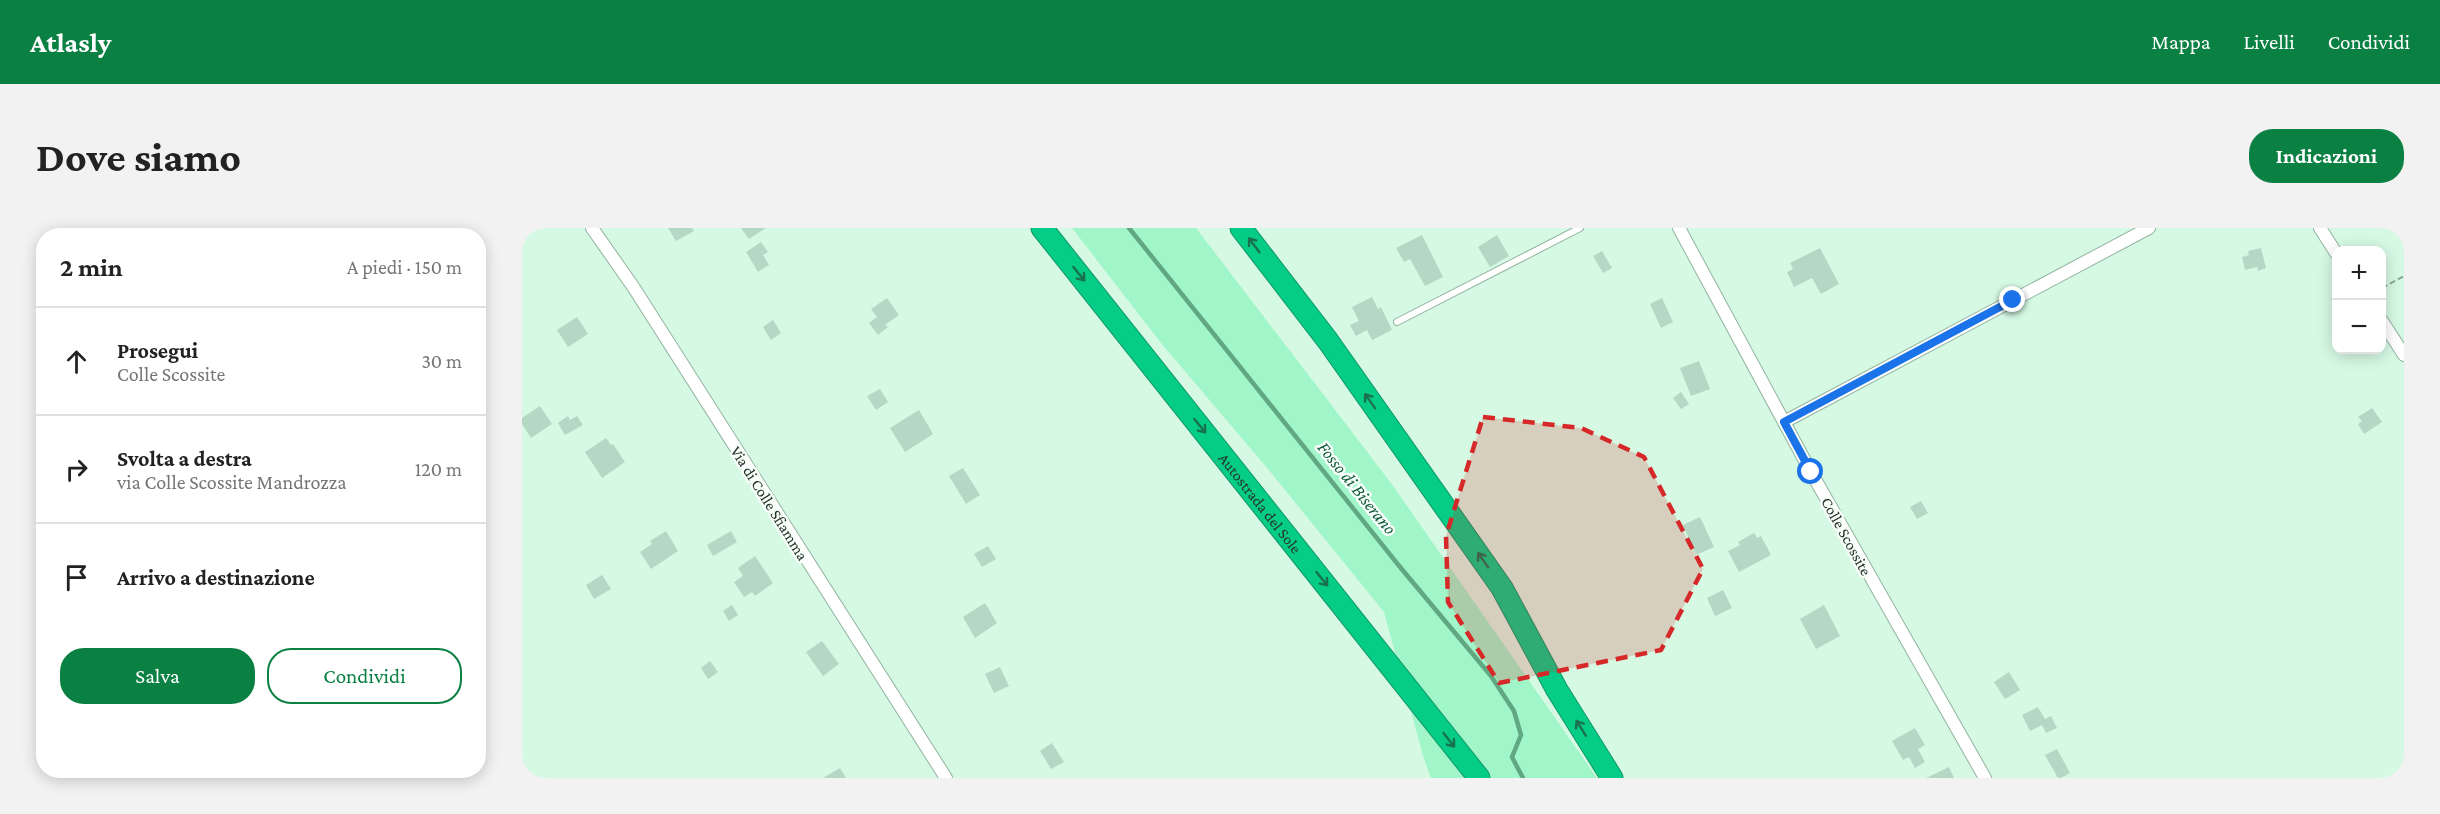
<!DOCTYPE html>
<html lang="it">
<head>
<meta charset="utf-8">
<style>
	body { margin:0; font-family:"Crimson Pro",serif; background:#f2f2f2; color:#222 }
	.controls { position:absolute; right:18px; top:18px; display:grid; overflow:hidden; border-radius:12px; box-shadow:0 3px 15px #0003 }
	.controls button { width:54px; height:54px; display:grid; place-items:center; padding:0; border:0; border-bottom:2px solid #e0e0e0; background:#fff; color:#222; font:30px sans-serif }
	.stop { position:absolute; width:18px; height:18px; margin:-14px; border:4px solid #1a73e8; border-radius:50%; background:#fff }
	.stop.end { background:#1a73e8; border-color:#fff; box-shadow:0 2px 6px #0008 }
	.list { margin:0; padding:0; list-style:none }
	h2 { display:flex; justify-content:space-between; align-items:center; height:78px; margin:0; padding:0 24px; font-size:26px }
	h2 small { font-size:20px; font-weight:400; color:#767676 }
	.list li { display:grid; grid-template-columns:39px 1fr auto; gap:18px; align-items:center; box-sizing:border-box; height:108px; padding:0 24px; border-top:2px solid #e0e0e0 }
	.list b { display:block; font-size:22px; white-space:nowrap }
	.list p { margin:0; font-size:20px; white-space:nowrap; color:#767676 }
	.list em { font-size:20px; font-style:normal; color:#767676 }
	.actions { display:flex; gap:12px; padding:18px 24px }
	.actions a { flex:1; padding:14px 0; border:2px solid #0b8043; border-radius:24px; text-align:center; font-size:21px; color:#0b8043 }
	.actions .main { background:#0b8043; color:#fff }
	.icon { flex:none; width:33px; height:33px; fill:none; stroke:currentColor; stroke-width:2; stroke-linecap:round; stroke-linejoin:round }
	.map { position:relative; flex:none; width:1882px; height:550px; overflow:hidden; border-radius:24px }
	header { display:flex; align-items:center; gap:36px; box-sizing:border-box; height:84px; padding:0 30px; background:#0b8043; color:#fff }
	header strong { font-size:28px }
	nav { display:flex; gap:33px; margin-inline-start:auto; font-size:21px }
	.intro { display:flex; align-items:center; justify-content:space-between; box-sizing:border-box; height:144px; padding:0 36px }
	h1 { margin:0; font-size:42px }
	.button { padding:15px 27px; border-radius:24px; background:#0b8043; color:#fff; font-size:21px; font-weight:700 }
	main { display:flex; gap:36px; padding:0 36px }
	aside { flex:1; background:#fff; border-radius:24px; box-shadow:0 3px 15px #0003 }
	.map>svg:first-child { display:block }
	.green { fill:#a0f6c8 }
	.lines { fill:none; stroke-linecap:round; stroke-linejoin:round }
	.stream { stroke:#60a782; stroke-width:4.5 }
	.building { fill:#b5d8c4 }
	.service-casing { stroke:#91b39f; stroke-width:8 }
	.minor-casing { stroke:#91b39f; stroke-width:14 }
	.motorway-casing { stroke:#119767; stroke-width:23 }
	.path { stroke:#8da797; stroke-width:2; stroke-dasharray:6 3; stroke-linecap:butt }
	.service { stroke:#fff; stroke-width:6 }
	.minor { stroke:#fff; stroke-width:12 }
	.motorway { stroke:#05cc87; stroke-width:21 }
	.oneway { stroke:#197150 }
	.route { stroke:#1a73e8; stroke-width:8 }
	.marked { fill:#d62828; fill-opacity:0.2; stroke:#d62828; stroke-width:4.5; stroke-dasharray:12 8; stroke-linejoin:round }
	.labels { text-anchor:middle; stroke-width:5; stroke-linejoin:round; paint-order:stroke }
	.street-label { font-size:16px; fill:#26342c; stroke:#f7fefa }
	.water-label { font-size:18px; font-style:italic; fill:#0e5839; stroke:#f7fefa }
</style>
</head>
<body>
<header>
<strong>Atlasly</strong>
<nav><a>Mappa</a><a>Livelli</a><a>Condividi</a></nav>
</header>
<div class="intro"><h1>Dove siamo</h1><a class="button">Indicazioni</a></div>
<main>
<aside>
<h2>2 min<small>A piedi · 150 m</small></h2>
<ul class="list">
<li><svg class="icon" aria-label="ahead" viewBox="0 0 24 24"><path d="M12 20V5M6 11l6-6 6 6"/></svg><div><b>Prosegui</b><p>Colle Scossite</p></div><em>30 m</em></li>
<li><svg class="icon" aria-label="right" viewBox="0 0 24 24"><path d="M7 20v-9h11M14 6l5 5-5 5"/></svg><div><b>Svolta a destra</b><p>via Colle Scossite Mandrozza</p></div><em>120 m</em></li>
<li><svg class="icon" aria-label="arrive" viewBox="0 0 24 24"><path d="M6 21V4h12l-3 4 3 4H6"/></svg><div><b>Arrivo a destinazione</b></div></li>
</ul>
<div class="actions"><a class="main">Salva</a><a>Condividi</a></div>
</aside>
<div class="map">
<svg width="1882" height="550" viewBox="0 0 1882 550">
	<rect width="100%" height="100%" fill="#d6f9e4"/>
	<polygon class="green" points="550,0 674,0 869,255 1075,550 909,550 902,531 862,384 746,241 639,115"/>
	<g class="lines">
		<polyline class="stream" points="607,0 878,339 969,448 992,483 999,507 990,529 1001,550"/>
	</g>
	<g class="building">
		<polygon points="146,0 170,0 172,3 154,13"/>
		<polygon points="219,0 244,0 227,11"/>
		<polygon points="900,7 921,49 903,58 888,31 882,34 874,20"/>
		<polygon points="975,7 987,28 968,39 956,19"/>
		<polygon points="239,14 246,24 241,27 247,37 236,44 224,24"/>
		<polygon points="1298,20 1317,56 1299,66 1290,50 1272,59 1265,44 1271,41 1268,35"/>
		<polygon points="1739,20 1744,40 1736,43 1735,39 1723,42 1720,29 1727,27 1726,23"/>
		<polygon points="1080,23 1090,40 1081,45 1071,28"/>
		<polygon points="850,69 856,81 859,79 870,102 850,112 845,102 834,108 828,97 837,93 830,79"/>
		<polygon points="365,70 377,87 363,97 366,99 356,107 347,95 355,89 349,81"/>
		<polygon points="1140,70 1151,94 1139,100 1128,76"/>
		<polygon points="55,89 66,106 46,119 35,102"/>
		<polygon points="251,92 259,105 249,112 241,99"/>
		<polygon points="1177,133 1188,161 1169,168 1158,140"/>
		<polygon points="358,161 366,174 354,182 345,168"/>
		<polygon points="1159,164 1167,176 1159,181 1151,170"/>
		<polygon points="18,178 30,196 9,210 0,196 0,190"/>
		<polygon points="1850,180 1860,194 1842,206 1836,196 1840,193 1836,189"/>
		<polygon points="397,182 411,206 383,224 368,200"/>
		<polygon points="46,188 48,192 55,188 61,197 43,207 36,195"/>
		<polygon points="84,210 89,217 91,216 103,234 80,250 63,224"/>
		<polygon points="441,240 458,267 444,276 427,248"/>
		<polygon points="1399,273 1406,285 1395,291 1388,279"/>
		<polygon points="1178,289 1192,319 1174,327 1161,297"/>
		<polygon points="144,303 156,323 129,341 118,324 130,316 128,313"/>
		<polygon points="209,303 215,314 191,328 185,317"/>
		<polygon points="1232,305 1235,310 1239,308 1249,327 1217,344 1206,323 1218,317 1216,314"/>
		<polygon points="466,318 474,331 460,339 452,326"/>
		<polygon points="233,328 251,355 233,368 230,364 222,369 212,354 221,348 216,340"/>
		<polygon points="80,347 89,361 72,371 64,357"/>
		<polygon points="1201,362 1210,380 1193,388 1185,370"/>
		<polygon points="463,375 475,395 453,410 441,389"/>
		<polygon points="210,377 216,387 207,393 201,383"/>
		<polygon points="1302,377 1318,408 1294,421 1278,391"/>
		<polygon points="300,413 317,436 301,448 284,424"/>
		<polygon points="188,433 196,444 186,451 179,440"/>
		<polygon points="478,439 487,458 472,465 463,446"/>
		<polygon points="1487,444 1498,462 1483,471 1472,454"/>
		<polygon points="1516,479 1523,491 1529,488 1535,500 1524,505 1520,497 1508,503 1500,487"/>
		<polygon points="1393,500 1403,517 1396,521 1403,534 1393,540 1387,529 1381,532 1370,513"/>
		<polygon points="530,515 542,534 529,541 518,523"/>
		<polygon points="1535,521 1548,545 1539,550 1536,550 1523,527"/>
		<polygon points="1427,539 1432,550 1404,550"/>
		<polygon points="318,540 324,550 301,550"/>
	</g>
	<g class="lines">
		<defs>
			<polyline id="service" points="875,94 1058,0"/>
			<g id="minor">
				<polyline points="70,0 112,60 424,550"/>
				<polyline points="1157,0 1289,244 1463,550"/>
				<polyline points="1798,0 1814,25"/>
				<polyline points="1860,93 1882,127"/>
				<polyline points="1262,194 1627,0"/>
			</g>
			<g id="motorway">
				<path id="s1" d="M520,0L957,550"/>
				<polyline points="719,0 806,113 980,360 1035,462 1090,550"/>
			</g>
		</defs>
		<use href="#service" class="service-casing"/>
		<use href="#minor" class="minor-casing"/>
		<use href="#motorway" class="motorway-casing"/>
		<polyline class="path" points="1860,60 1882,48"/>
		<use href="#service" class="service"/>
		<use href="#minor" class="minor"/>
		<use href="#motorway" class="motorway"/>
	</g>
	<defs><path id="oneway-shaft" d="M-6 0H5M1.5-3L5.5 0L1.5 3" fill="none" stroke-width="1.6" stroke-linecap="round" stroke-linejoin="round" transform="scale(1.5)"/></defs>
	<g class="oneway">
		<use href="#oneway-shaft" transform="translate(732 17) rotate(-127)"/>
		<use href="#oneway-shaft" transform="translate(557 46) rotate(51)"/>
		<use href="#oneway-shaft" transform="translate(848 173) rotate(-125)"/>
		<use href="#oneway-shaft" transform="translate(678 198) rotate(51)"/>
		<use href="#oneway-shaft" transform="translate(961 332) rotate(-125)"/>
		<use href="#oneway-shaft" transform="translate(800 351) rotate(51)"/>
		<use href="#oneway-shaft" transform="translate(1059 500) rotate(-122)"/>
		<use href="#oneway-shaft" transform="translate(927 512) rotate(52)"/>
	</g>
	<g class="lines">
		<polyline class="route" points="1289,244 1262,194 1491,72"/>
	</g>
	<path class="marked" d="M961,189L1059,200L1122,229L1181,341L1139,422L977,455L926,374L924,308Z"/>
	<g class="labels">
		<g class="street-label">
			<text transform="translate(248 275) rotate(58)" y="6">Via di Colle Sfiamma</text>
			<text dy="6" stroke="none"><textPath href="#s1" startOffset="351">Autostrada del Sole</textPath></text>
			<text transform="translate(1325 308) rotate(61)" y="6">Colle Scossite</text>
		</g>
		<g class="water-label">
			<text transform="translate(835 260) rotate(51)" y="6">Fosso di Biserano</text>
		</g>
	</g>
</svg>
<div class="controls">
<button>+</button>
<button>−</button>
</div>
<div class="stop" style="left:1289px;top:244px"></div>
<div class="stop end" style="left:1491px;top:72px"></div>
</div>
</main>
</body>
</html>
